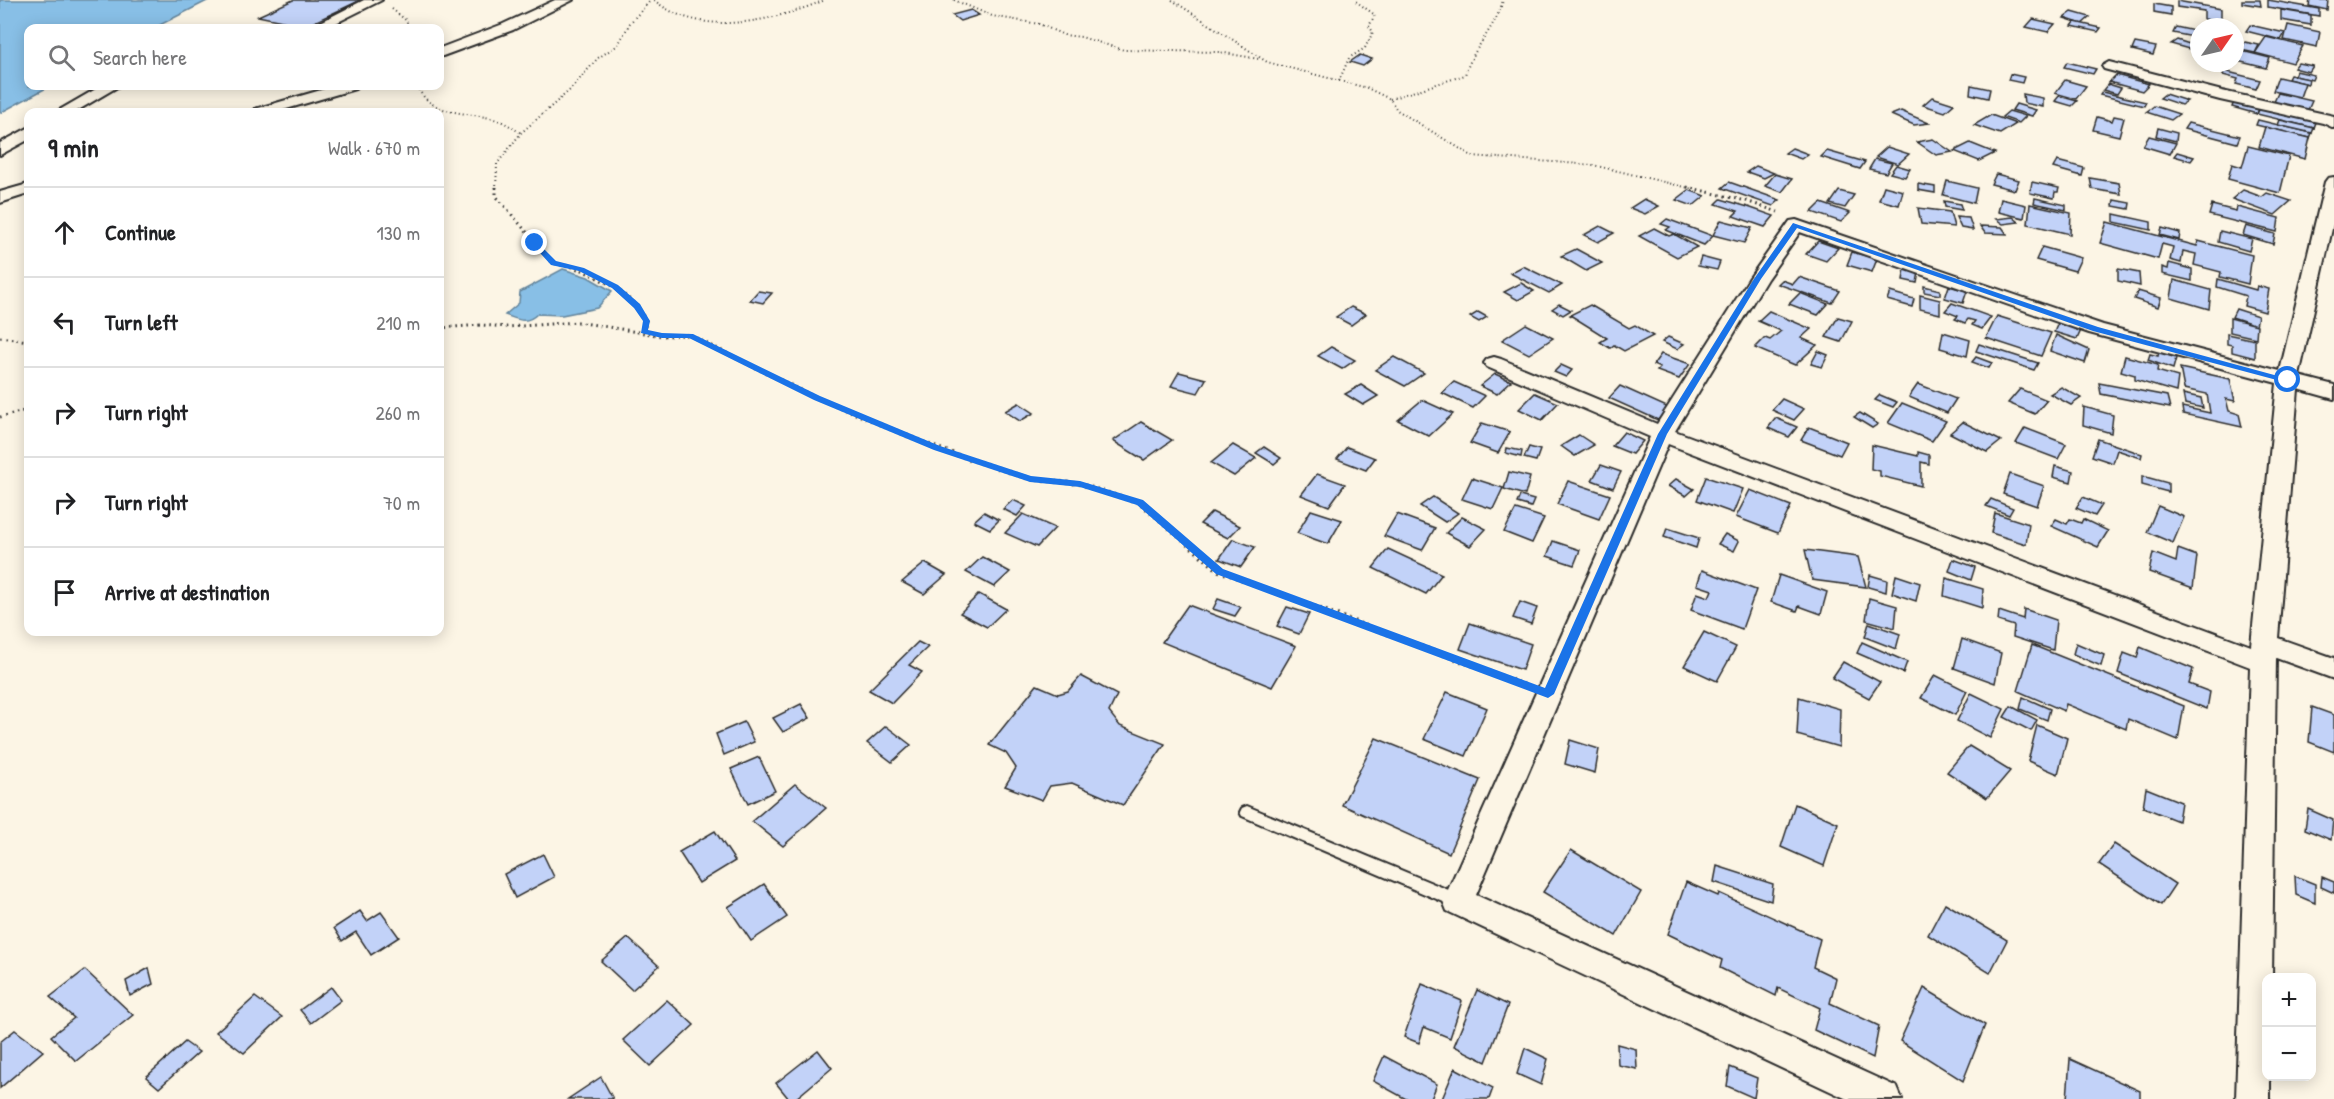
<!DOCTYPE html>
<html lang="en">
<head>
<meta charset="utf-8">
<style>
	body { margin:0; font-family:"Patrick Hand",sans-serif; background:#f6f6f6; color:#202124 }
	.controls { position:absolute; right:18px; bottom:18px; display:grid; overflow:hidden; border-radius:12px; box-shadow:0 3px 15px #0003 }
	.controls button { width:54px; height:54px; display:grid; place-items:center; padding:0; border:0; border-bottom:2px solid #e0e0e0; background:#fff; color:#202124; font:30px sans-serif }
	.compass { position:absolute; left:2190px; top:18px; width:54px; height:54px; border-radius:50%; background:#fff; box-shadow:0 3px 15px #0003; rotate:56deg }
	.stop { position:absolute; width:18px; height:18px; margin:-14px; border:4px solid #1a73e8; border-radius:50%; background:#fff }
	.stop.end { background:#1a73e8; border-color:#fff; box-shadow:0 2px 6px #0008 }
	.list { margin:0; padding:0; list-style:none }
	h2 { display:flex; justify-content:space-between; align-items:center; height:78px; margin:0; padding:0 24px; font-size:26px }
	h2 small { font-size:20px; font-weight:400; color:#757577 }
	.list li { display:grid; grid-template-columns:39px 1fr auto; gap:18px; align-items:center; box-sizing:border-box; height:90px; padding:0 24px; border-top:2px solid #e0e0e0 }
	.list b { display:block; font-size:22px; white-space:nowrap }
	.list em { font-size:20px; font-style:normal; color:#757577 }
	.icon { flex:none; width:33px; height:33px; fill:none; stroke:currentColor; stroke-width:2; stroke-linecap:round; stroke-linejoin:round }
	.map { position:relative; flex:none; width:2334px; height:1099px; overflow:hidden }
	.search { position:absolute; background:#fff; box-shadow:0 3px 15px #0003; left:24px; top:24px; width:420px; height:66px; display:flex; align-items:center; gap:15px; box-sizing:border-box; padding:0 21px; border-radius:12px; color:#757577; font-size:22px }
	.panel { position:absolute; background:#fff; box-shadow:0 3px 15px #0003; left:24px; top:108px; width:420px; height:528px; border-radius:12px }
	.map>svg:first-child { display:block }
	.water { fill:#88bfe6; stroke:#63849b; stroke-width:1.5 }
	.building { fill:#c2d2f8; stroke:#2b2b2b; stroke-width:1.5 }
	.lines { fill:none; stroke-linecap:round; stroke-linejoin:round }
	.lane-casing { stroke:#2b2b2b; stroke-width:4 }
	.street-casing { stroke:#2b2b2b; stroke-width:4 }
	.path-far2 { stroke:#2b2b2b; stroke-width:2; stroke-dasharray:1 3; stroke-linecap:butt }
	.path-far1 { stroke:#2b2b2b; stroke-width:3; stroke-dasharray:1.5 4; stroke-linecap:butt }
	.path { stroke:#2b2b2b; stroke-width:4; stroke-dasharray:1.5 4.5; stroke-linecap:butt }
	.lane { fill:#fcf5e5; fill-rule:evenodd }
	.street { fill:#fcf5e5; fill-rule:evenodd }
	.route { fill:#1a73e8 }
</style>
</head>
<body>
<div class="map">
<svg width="2334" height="1099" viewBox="0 0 2334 1099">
	<rect width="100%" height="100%" fill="#fcf5e5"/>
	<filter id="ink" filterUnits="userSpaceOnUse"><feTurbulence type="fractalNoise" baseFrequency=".0167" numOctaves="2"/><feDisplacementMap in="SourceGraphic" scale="12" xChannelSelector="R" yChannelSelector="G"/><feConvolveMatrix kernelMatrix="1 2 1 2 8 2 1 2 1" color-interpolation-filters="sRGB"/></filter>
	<g filter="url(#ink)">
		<g class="water">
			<polygon points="0,0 209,0 154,28 28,28 28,86 50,86 0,113"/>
			<path d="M563,269L588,277L612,291L597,308L562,315L537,314C526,325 517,319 505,315L519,303L520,292Z"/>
		</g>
		<g class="building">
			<polygon points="293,0 361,0 306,26 258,16"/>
			<polygon points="2242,0 2260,0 2261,6 2242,3"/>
			<polygon points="2268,0 2319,9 2319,16 2268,7"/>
			<polygon points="2310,0 2328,0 2327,10 2309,6"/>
			<polygon points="2177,1 2221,9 2221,22 2204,19 2204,11 2177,7"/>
			<polygon points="2154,4 2171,7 2171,15 2154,12"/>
			<polygon points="971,10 979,15 960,21 952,15"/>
			<polygon points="2281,10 2311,15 2311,25 2281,20"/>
			<polygon points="2072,12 2090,17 2082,24 2064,18"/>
			<polygon points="2033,19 2055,24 2048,32 2026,27"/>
			<polygon points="2075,22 2101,28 2098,32 2072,26"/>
			<polygon points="2250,25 2285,33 2281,40 2246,31"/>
			<polygon points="2288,25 2320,32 2317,47 2284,40"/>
			<polygon points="2176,27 2199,32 2199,36 2198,38 2173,33"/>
			<polygon points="2266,37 2303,46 2293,63 2255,53"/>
			<polygon points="2177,40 2199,47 2199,49 2196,51 2171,44"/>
			<polygon points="2245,42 2259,45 2255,53 2241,50"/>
			<polygon points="2135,43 2156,47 2153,55 2132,50"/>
			<polygon points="2242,51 2270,58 2266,68 2237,61"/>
			<polygon points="1360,55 1372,59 1363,66 1350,62"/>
			<polygon points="2067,62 2096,69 2093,74 2064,67"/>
			<polygon points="2298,63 2313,66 2309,72 2294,68"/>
			<polygon points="2224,71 2260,80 2256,89 2236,84 2238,79 2223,75"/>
			<polygon points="2296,71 2314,75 2312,80 2294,76"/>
			<polygon points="2010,74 2024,77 2022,83 2008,80"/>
			<polygon points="2116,75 2149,84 2142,91 2109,82"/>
			<polygon points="2290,75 2309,79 2308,84 2288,79"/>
			<polygon points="2278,77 2305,83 2300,97 2273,91"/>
			<polygon points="2065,80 2086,86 2076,99 2055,93"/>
			<polygon points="2108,84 2121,88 2117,94 2103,90"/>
			<polygon points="1971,85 1990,89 1988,98 1970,94"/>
			<polygon points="2102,92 2146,102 2144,106 2100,95"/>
			<polygon points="2278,93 2312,101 2308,110 2274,102"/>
			<polygon points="2023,94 2043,98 2043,107 2024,103"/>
			<polygon points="2165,94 2187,101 2181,105 2160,98"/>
			<polygon points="2059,96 2077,101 2072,106 2055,101"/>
			<polygon points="1932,97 1954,104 1945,112 1923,105"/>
			<polygon points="2234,102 2259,108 2257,114 2232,107"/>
			<polygon points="2016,104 2036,110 2032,116 2012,110"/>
			<polygon points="2154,106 2179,114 2171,120 2146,112"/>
			<polygon points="2260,108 2316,122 2314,128 2257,114"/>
			<polygon points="1901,111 1929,123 1914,125 1891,115"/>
			<polygon points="2009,111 2026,116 2019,123 2002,117"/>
			<polygon points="1991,115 2016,124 2000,134 1974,125"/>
			<polygon points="2114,116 2124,118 2119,136 2093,130 2097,117 2112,121"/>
			<polygon points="2258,120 2312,133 2310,138 2256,125"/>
			<polygon points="2280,120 2314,128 2312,133 2278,125"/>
			<polygon points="2188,123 2240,136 2237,143 2184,129"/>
			<polygon points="2265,127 2310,138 2305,159 2259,147"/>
			<polygon points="2158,128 2177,133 2176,141 2156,136"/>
			<polygon points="2149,136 2176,143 2170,154 2143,146"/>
			<polygon points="1933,139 1952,152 1936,155 1917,142"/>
			<polygon points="1970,143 1995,153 1979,161 1954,151"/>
			<polygon points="2248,146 2289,156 2280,193 2228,179 2232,164 2242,167"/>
			<polygon points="1887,147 1909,154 1898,164 1876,157"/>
			<polygon points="1792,148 1808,154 1801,159 1785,153"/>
			<polygon points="1827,151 1865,162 1860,169 1821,157"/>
			<polygon points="2177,152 2194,157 2191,161 2174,156"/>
			<polygon points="1875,159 1892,163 1886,173 1869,169"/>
			<polygon points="2057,161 2084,168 2082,176 2053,168"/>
			<polygon points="1896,165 1910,169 1905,177 1890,173"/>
			<polygon points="1756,166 1774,173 1764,178 1747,172"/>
			<polygon points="1775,174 1792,179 1782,192 1765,186"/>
			<polygon points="1996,174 2019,180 2015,190 1991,184"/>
			<polygon points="2090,178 2119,183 2121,194 2092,189"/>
			<polygon points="1947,181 1977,188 1974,203 1943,195"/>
			<polygon points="1729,182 1780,200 1773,206 1722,188"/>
			<polygon points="2032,182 2059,188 2058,192 2055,192 2054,198 2030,193"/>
			<polygon points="1918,184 1935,187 1935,193 1918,190"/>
			<polygon points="1884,186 1903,191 1899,205 1879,200"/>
			<polygon points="1689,190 1705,196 1693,206 1676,200"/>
			<polygon points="2243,190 2262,197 2267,193 2291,201 2275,215 2232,199"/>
			<polygon points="1839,191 1854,195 1845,208 1830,204"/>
			<polygon points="2035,198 2066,205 2066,210 2034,203"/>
			<polygon points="1644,199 1659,206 1645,214 1630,208"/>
			<polygon points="1721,199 1748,207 1774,216 1765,227 1733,216 1738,211 1716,204"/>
			<polygon points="2001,199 2026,205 2024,218 1998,212"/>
			<polygon points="2114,200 2130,203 2129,209 2113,206"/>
			<polygon points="1944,201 1960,204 1962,210 1945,207"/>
			<polygon points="1821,203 1850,213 1841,222 1812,212"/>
			<polygon points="2030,204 2071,213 2070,234 2028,224"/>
			<polygon points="2212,205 2236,211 2237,207 2279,218 2277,232 2209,215"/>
			<polygon points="1918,208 1950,212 1954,227 1921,224"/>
			<polygon points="2114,214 2151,222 2151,230 2114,222"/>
			<polygon points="1956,217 1969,218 1973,230 1961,228"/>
			<polygon points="2013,217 2019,222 2003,224 1996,219"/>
			<polygon points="1667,219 1713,236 1704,245 1666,230 1670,227 1661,224"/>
			<polygon points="1721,220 1752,228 1744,243 1713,235"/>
			<polygon points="2107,222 2197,246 2198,241 2252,255 2248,284 2220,277 2221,272 2194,265 2196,254 2183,251 2181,263 2170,260 2173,247 2162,244 2158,259 2100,243"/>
			<polygon points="1600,226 1614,233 1598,242 1584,235"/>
			<polygon points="1980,226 2002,227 2007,234 1985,233"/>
			<polygon points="2246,226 2275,234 2273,244 2243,235"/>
			<polygon points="1654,228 1669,236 1674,234 1697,247 1677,257 1639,236"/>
			<polygon points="2162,228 2180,233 2179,240 2160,235"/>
			<polygon points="2220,231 2252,239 2249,251 2218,242"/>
			<polygon points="1818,241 1838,248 1826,261 1806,254"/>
			<polygon points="2042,247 2081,258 2075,271 2036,260"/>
			<polygon points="1576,249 1602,263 1586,271 1561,256"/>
			<polygon points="1852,252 1877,259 1872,272 1847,265"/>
			<polygon points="1701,257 1720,262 1717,270 1698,266"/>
			<polygon points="2169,263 2192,269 2192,281 2162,274 2162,267 2168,269"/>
			<polygon points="1523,266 1535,272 1562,285 1549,293 1510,273"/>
			<polygon points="1905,269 1919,272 1917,283 1903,280"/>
			<polygon points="2118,269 2139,273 2140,286 2118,281"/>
			<polygon points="1799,277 1840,291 1832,303 1778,284 1782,280 1793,284"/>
			<polygon points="2218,279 2256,290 2257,286 2269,289 2265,312 2244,306 2246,296 2217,287"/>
			<polygon points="2174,280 2211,290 2209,309 2171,298"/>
			<polygon points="1521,283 1534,291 1518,300 1504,292"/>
			<polygon points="1924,286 1940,290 1940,295 1924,292"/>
			<polygon points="1949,286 1967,291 1963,303 1945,298"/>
			<polygon points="758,291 772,293 763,303 750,300"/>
			<polygon points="2138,291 2161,298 2158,307 2134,299"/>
			<polygon points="1890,292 1914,299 1912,307 1887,300"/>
			<polygon points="1800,293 1828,304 1818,315 1789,304"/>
			<polygon points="1920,295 1940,300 1940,314 1920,309"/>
			<polygon points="1952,303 1991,317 1982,329 1972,325 1975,321 1968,319 1965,323 1955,319 1958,316 1945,311"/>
			<polygon points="1559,304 1571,310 1563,315 1552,309"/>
			<polygon points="1590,305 1629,328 1635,325 1653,336 1624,351 1614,345 1610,348 1600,342 1607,338 1570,315"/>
			<polygon points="1351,307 1366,314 1351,325 1336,317"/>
			<polygon points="2236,309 2258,316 2256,325 2232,317"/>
			<polygon points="1769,311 1811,329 1801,338 1817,345 1795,365 1755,348 1765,338 1770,340 1781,331 1758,321"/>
			<polygon points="1478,312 1487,317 1479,322 1470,317"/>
			<polygon points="1997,316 2051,333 2041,356 1986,338"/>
			<polygon points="1838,317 1852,321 1841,342 1826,337"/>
			<polygon points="2230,318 2257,325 2256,338 2230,332"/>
			<polygon points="2059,321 2082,328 2077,339 2054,332"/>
			<polygon points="1526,324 1553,338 1529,354 1502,340"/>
			<polygon points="1943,332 1970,340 1967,356 1940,348"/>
			<polygon points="2227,334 2255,340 2255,358 2232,352 2232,345 2227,344"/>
			<polygon points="2056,335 2089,350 2085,363 2050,351"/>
			<polygon points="1668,337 1684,344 1677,349 1662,342"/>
			<polygon points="1979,344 2038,363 2034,370 1976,351"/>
			<polygon points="1331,347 1355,360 1342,369 1318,356"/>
			<polygon points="1818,351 1828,355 1822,367 1811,364"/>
			<polygon points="2159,352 2176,358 2173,369 2148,360 2150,354 2158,356"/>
			<polygon points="1661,354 1690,364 1679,379 1657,371 1660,368 1653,365"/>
			<polygon points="2125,356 2158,365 2157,371 2178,377 2176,392 2135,380 2135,375 2121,371"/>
			<polygon points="1394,357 1424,373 1405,386 1375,370"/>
			<polygon points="1976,357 1992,363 1989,368 1972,362"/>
			<polygon points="1561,365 1572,370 1566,377 1554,372"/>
			<polygon points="2180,368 2230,379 2235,401 2226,399 2229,411 2239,414 2242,427 2183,414 2182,407 2210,413 2207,394 2184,389"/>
			<polygon points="1179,372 1206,379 1198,393 1171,386"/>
			<polygon points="1495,374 1511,381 1497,394 1480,386"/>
			<polygon points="1454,382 1485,396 1473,408 1442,393"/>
			<polygon points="2099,383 2167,396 2170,408 2101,394"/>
			<polygon points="1918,384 1956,399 1947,413 1909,397"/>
			<polygon points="1361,385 1378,396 1363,405 1345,394"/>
			<polygon points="1620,386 1669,408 1658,420 1609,398"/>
			<polygon points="2061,387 2081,398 2071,405 2050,394"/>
			<polygon points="2020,389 2047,400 2035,414 2008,403"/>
			<polygon points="1535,393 1558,403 1542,420 1519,409"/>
			<polygon points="2183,394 2201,398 2203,408 2185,404"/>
			<polygon points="1880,395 1897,402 1893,407 1875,400"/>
			<polygon points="1782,399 1804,409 1794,420 1772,410"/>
			<polygon points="1422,400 1453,414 1429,436 1398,420"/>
			<polygon points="1019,403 1034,413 1020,421 1005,411"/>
			<polygon points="1902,403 1946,421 1932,441 1888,423"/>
			<polygon points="2084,407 2113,415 2111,433 2083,425"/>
			<polygon points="1860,413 1878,424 1872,428 1854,417"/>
			<polygon points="1776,418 1797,427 1789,437 1768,428"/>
			<polygon points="1141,422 1172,440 1144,460 1113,441"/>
			<polygon points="1963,422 2001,441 1987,452 1950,433"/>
			<polygon points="1482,423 1510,432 1498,453 1470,443"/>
			<polygon points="1809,427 1847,442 1840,455 1801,440"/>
			<polygon points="2025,428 2066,444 2058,459 2016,443"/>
			<polygon points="1624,432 1643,441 1632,454 1612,446"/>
			<polygon points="1579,435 1594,445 1575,456 1561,446"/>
			<polygon points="2098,439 2142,454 2141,458 2117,450 2113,463 2092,456"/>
			<polygon points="1233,445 1256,458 1234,476 1211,463"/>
			<polygon points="1872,445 1918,456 1918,452 1929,455 1929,464 1921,462 1921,486 1880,476 1880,471 1871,469"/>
			<polygon points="1264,447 1281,458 1274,464 1256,453"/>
			<polygon points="1347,447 1375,458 1366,470 1337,459"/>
			<polygon points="1529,447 1540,450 1536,461 1524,458"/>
			<polygon points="1507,448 1522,451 1521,457 1506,453"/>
			<polygon points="1601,465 1621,472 1613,488 1592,480"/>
			<polygon points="2055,466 2073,471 2071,482 2053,477"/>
			<polygon points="1509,472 1530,477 1525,495 1504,489"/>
			<polygon points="1317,474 1345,484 1329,506 1301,495"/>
			<polygon points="2010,474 2044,486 2037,506 2003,494"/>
			<polygon points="2142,476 2168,483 2168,492 2142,485"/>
			<polygon points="1706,477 1743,489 1733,513 1697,500"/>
			<polygon points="1472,478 1503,488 1493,509 1462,499"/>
			<polygon points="1676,479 1694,489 1686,496 1668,486"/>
			<polygon points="1568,481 1610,495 1599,519 1557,504"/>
			<polygon points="1750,490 1791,506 1778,533 1736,517"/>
			<polygon points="1520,496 1534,500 1531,507 1517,503"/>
			<polygon points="1433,497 1458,513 1445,522 1420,506"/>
			<polygon points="2083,497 2102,505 2095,516 2076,508"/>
			<polygon points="1991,499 2013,508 2009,515 1986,506"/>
			<polygon points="1013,500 1026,506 1017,516 1003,509"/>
			<polygon points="2158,506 2184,517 2173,543 2147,532"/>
			<polygon points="1516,509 1544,518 1532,543 1504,532"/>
			<polygon points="1311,510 1342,520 1328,544 1297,533"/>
			<polygon points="984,512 999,520 990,529 974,521"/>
			<polygon points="1212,512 1240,526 1228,538 1200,524"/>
			<polygon points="1995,513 2029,524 2026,544 1991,533"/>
			<polygon points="1023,514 1055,528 1037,547 1005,533"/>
			<polygon points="1397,514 1435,528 1422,550 1384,536"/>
			<polygon points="1462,517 1486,529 1470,546 1446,533"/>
			<polygon points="2056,519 2067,524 2070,519 2081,523 2083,519 2108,531 2098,547 2051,526"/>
			<polygon points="1667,528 1699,538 1696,548 1664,537"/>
			<polygon points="1725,534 1739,541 1734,551 1718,544"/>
			<polygon points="1233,539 1255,547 1241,567 1219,559"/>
			<polygon points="1553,541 1580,550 1574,565 1547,556"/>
			<polygon points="1388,549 1442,574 1426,594 1373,568"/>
			<polygon points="2178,549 2197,556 2193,588 2149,572 2153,553 2176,562"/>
			<polygon points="1805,550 1858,557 1866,587 1812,580"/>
			<polygon points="982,557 1010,572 994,587 966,572"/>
			<polygon points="1953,559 1975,567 1971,580 1949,571"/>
			<polygon points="925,563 946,575 924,594 902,582"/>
			<polygon points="1702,570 1756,590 1742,629 1691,610 1697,593 1709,597 1712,590 1697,585"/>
			<polygon points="1779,575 1827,592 1821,614 1799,606 1797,611 1771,602"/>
			<polygon points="1870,575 1887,580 1886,592 1868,587"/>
			<polygon points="1896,575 1920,583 1916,601 1892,593"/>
			<polygon points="1946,578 1983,589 1982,608 1944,596"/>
			<polygon points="979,594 1006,609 987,627 960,613"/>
			<polygon points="1869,598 1897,606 1895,628 1866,620"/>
			<polygon points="1218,599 1241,607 1235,616 1213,609"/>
			<polygon points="1520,602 1537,608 1531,624 1513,618"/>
			<polygon points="1188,605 1296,646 1272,687 1162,642"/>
			<polygon points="1287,607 1309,614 1299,634 1277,626"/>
			<polygon points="2024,609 2056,620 2053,650 2013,637 2014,626 1998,621 1999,611 2023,619"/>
			<polygon points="1470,623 1531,644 1522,670 1460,649"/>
			<polygon points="1869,623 1900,634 1896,649 1865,637"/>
			<polygon points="1704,632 1736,647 1717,681 1684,666"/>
			<polygon points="1962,639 2001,653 1995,683 1954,668"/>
			<polygon points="918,642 928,647 909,665 922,672 892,703 869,690"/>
			<polygon points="1862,642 1907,662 1903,673 1857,653"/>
			<polygon points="2076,643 2104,655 2101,666 2073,654"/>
			<polygon points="2032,645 2184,706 2178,740 2128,719 2126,729 2066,704 2064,711 2018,691"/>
			<polygon points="2140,647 2193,669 2189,684 2210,692 2207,709 2118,673 2124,653 2137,658"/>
			<polygon points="1843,662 1880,682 1869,698 1832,678"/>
			<polygon points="1935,675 1967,691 1955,715 1921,698"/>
			<polygon points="1081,676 1117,695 1109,712 1120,726 1165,744 1123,805 1072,783 1050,786 1042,800 1005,786 1016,768 1006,753 989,745 1037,685 1058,694 1068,691"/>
			<polygon points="1447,692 1487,708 1466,756 1424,739"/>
			<polygon points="1971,693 2004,709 1990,738 1957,721"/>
			<polygon points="1799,697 1840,709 1839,747 1797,735"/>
			<polygon points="2023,697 2050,709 2047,720 2020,709"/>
			<polygon points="801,704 810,718 783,732 773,718"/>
			<polygon points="2011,706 2037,720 2031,731 2004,717"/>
			<polygon points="2312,707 2334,715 2334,752 2309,742"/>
			<polygon points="744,722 754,742 724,755 716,734"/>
			<polygon points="2037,725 2067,738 2058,774 2028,761"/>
			<polygon points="886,726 911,745 892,762 867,743"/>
			<polygon points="1376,738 1480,780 1449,853 1342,805"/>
			<polygon points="1570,740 1599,749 1595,773 1565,764"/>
			<polygon points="1969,746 2010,771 1987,798 1947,772"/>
			<polygon points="759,757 775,791 748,804 731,769"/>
			<polygon points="795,784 826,808 783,846 752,821"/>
			<polygon points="2146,788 2181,802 2178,821 2143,807"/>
			<polygon points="1795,804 1838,823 1824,866 1781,847"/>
			<polygon points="2308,809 2333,820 2331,840 2305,829"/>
			<polygon points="715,831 735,861 699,883 679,852"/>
			<polygon points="2114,844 2175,884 2161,905 2099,864"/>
			<polygon points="1571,850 1641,892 1616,936 1543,892"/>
			<polygon points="543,854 554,877 515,898 504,874"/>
			<polygon points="1717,866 1773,884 1771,901 1714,882"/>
			<polygon points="2295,876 2315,884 2315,903 2296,895"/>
			<polygon points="2322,877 2334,882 2334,893 2321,887"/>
			<polygon points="1686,882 1718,896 1719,893 1820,939 1813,967 1836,978 1830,1003 1879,1026 1873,1058 1814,1030 1820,1008 1778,988 1776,996 1720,968 1722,960 1668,934"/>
			<polygon points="764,884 787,917 751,941 728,907"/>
			<polygon points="1945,903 2007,940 1990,973 1928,935"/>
			<polygon points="360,911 367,921 381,912 399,937 371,955 356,932 342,941 334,928"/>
			<polygon points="628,938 659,966 632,990 601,961"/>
			<polygon points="149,968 153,984 130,996 126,981"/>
			<polygon points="85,970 133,1015 76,1061 51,1036 74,1018 50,997"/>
			<polygon points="1422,984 1462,1001 1450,1038 1424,1027 1419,1043 1404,1037"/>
			<polygon points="331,987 341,1000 311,1023 300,1010"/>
			<polygon points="1924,988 1985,1025 1963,1081 1900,1041"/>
			<polygon points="1477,990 1508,1005 1486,1062 1454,1046"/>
			<polygon points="255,997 282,1017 244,1053 216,1032"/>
			<polygon points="667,1000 694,1025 650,1066 623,1040"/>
			<polygon points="15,1030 43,1051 0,1088 0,1042"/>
			<polygon points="185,1042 199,1052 159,1088 146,1077"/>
			<polygon points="1617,1044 1636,1049 1637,1069 1618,1065"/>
			<polygon points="1525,1048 1548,1059 1541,1085 1517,1074"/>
			<polygon points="818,1050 832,1068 795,1099 789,1099 776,1083"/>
			<polygon points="1384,1056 1437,1084 1431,1099 1406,1099 1373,1081"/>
			<polygon points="2070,1059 2140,1091 2140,1099 2067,1099"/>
			<polygon points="1730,1067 1757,1078 1754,1098 1727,1086"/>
			<polygon points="1455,1068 1493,1088 1489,1099 1442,1099"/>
			<polygon points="601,1077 613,1099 568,1099"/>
		</g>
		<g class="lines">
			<defs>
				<polygon id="lane" points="1247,806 1463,896 1466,901 1463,906 1458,908 1453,906 1242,816 1240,812 1242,808"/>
				<g id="street">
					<polygon points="364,0 382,0 326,28 309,28"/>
					<polygon points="555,0 573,0 513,30 440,57 440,48 503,24"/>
					<polygon points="2109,62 2222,91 2334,116 2334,128 2323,123 2220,100 2104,69 2102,66"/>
					<polygon points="101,86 119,86 75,112 56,112"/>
					<polygon points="335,86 358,86 355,89 276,112 253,112 255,109"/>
					<polygon points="28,128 28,140 0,155 0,143"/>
					<path d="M2334,177V220L2299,376L2334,385V399L2298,389L2278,638L2334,658V679L2276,658L2272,978H2266V1076H2270V1099H2236L2250,667L1668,444L1476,895L1897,1087L1902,1099H1847L1447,911L1443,901L1650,437L1487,367L1484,363L1487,359L1494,357L1501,359L1657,424L1749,279L1790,221L1796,220L2103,325L2280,371L2325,182L2328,178ZM1800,232L2089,333L2277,383L2251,646L1675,431L1767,279Z"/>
					<polygon points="28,184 28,194 0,203 0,192"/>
				</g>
			</defs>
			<use href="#lane" class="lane-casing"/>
			<use href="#street" class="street-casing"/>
			<g class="path-far2">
				<path d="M654,0C700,39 775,21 825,0"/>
				<polyline points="954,0 992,16 1039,24 1064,35 1081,37 1124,50 1219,52 1259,59"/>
				<polyline points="1172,0 1267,62 1367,88 1390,99 1397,110 1472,156 1593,165 1693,189"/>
				<polyline points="392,9 407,21 407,28"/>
				<polyline points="1339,81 1349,58 1365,48 1373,32 1369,26 1375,15 1354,0"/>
				<path d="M417,86C432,119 471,110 500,121C508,124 514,129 521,133"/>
				<path d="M1390,99L1465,75C1473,47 1496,28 1503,0"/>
				<polyline points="496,189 497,164 521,133 570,90 598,58 618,45 630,23 651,0"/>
			</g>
			<g class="path-far1">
				<polyline points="496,187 496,196 553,263 582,270 615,287 637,306 646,321 644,332"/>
				<polyline points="1687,187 1746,201 1778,212"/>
				<polyline points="440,328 481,325 507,327 578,322 662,336 690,335 817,398 882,425"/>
				<polyline points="0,337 28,341"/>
				<polyline points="0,417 28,410"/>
			</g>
			<polyline class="path" points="879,424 937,448 1030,479 1080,484 1140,503 1219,571 1525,685"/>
			<use href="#lane" class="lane"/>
			<use href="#street" class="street"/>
		</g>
	</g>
	<polygon class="route" points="1793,223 2098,327 2293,380 2288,383 2093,331 1797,228 1761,279 1667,434 1554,694 1548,698 1216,574 1137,505 1080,487 1030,482 934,450 814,400 689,338 662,338 641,333 643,321 634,308 612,288 579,271 551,265 531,243 537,242 556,261 584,268 618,285 640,304 650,321 648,330 662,333 693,334 820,396 940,446 1031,476 1080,481 1143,500 1223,569 1545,688 1658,434 1754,279"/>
</svg>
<div class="controls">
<button>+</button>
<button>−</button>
</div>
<svg class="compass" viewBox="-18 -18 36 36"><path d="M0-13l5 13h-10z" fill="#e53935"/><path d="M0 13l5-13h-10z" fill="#757577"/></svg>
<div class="stop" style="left:2288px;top:380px"></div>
<div class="stop end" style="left:535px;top:243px"></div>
<div class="search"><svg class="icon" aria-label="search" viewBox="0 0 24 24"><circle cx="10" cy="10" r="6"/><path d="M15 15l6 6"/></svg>Search here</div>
<section class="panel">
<h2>9 min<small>Walk · 670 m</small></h2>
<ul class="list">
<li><svg class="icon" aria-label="ahead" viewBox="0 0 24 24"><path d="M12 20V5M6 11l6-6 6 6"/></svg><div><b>Continue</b></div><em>130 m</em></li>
<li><svg class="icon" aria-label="left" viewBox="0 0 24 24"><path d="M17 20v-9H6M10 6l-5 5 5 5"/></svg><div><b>Turn left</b></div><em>210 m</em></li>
<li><svg class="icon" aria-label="right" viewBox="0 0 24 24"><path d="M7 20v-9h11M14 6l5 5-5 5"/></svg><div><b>Turn right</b></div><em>260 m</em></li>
<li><svg class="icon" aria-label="right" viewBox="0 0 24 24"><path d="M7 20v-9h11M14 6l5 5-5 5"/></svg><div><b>Turn right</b></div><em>70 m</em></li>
<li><svg class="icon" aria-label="arrive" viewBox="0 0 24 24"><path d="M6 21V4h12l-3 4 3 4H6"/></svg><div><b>Arrive at destination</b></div></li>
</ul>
</section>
</div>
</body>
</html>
